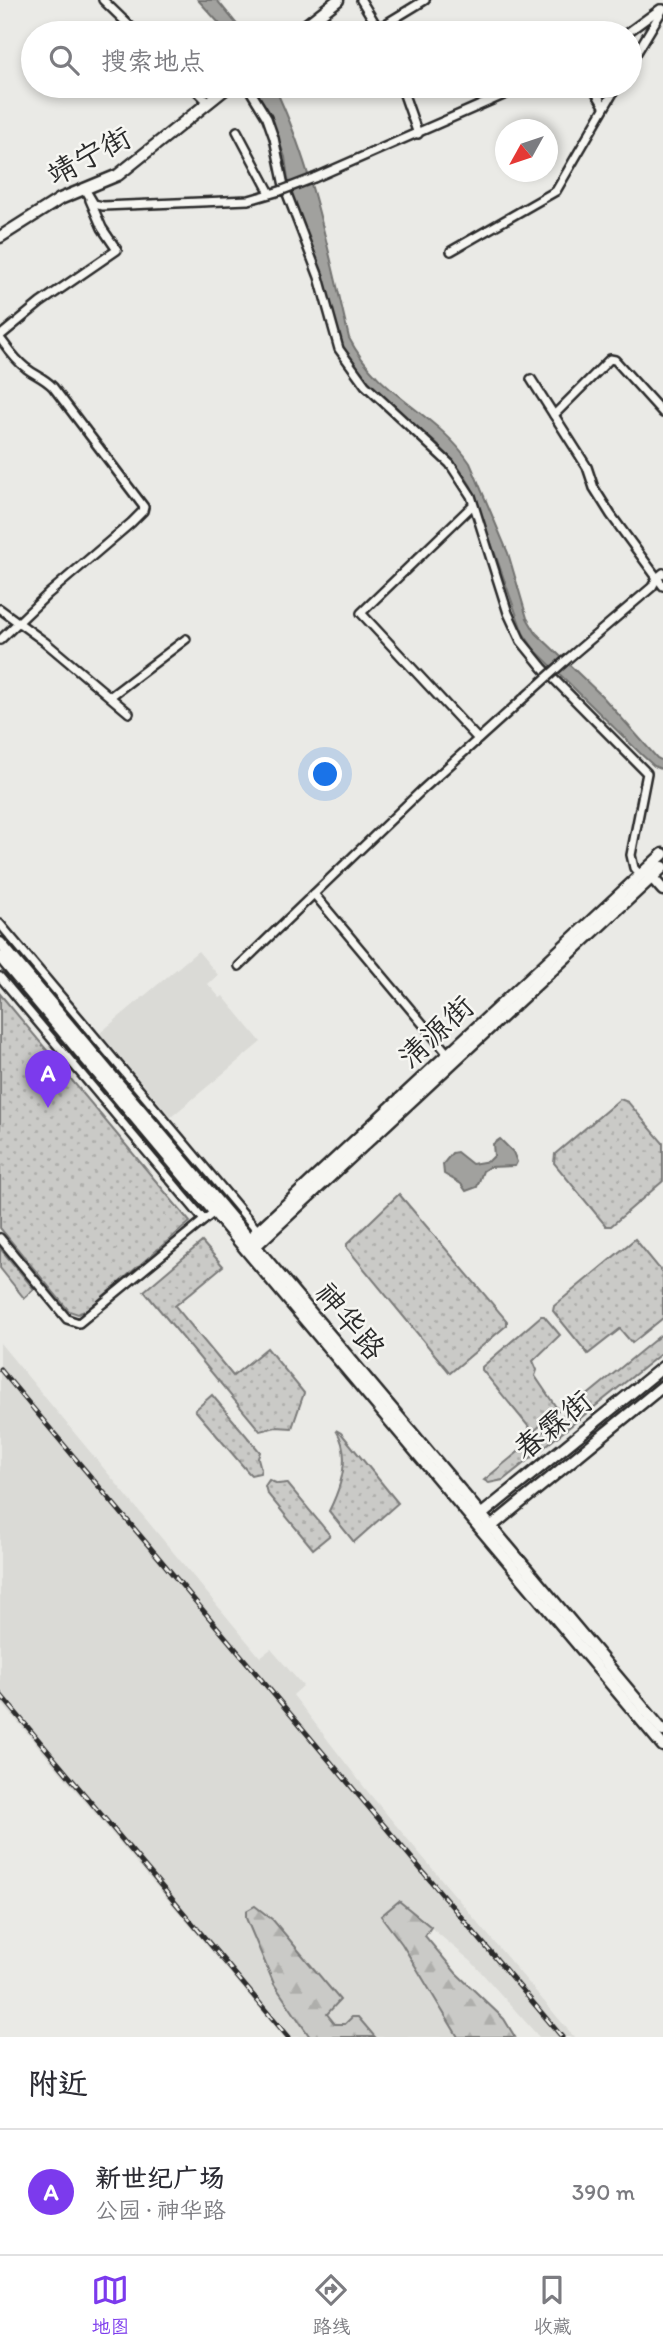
<!DOCTYPE html>
<html lang="zh">
<head>
<meta charset="utf-8">
<style>
	body { margin:0; font-family:Itim,"LXGW WenKai TC",sans-serif; background:#f2f2f3; color:#2b2b33 }
	.compass { position:absolute; left:495px; top:119px; width:63px; height:63px; border-radius:50%; background:#fff; box-shadow:0 4px 10px #0003; rotate:230deg }
	.you { position:absolute; left:326px; top:775px; width:24px; height:24px; margin:-18px; border:5px solid #fff; border-radius:50%; background:#1a73e8; box-shadow:0 0 0 10px #1a73e833 }
	.badge { display:grid; place-items:center; width:46px; height:46px; border-radius:50%; background:#7c3aed; color:#fff; font-size:23px; font-weight:700 }
	.pin { position:absolute; translate:-50% -58px; filter:drop-shadow(0 2px 4px #0008) }
	.pin::after { content:''; position:absolute; top:37px; width:24px; height:21px; background:inherit; clip-path:polygon(0 0,100% 0,50% 100%) }
	.list { margin:0; padding:0; list-style:none }
	h2 { display:flex; justify-content:space-between; align-items:center; height:91px; margin:0; padding:0 28px; font-size:30px }
	h2 small { font-size:23px; font-weight:400; color:#7c7c81 }
	.list li { display:grid; grid-template-columns:46px 1fr auto; gap:21px; align-items:center; box-sizing:border-box; height:126px; padding:0 28px; border-top:2px solid #e1e1e2 }
	.list b { display:block; font-size:26px; white-space:nowrap }
	.list p { margin:0; font-size:23px; white-space:nowrap; color:#7c7c81 }
	.list em { font-size:23px; font-style:normal; color:#7c7c81 }
	.icon { flex:none; width:38px; height:38px; fill:none; stroke:currentColor; stroke-width:2; stroke-linecap:round; stroke-linejoin:round }
	.map { position:relative; flex:none; width:663px; height:2037px; overflow:hidden }
	.search { position:absolute; background:#fff; box-shadow:0 4px 10px #0003; left:21px; right:21px; top:21px; height:77px; display:flex; align-items:center; gap:18px; box-sizing:border-box; padding:0 24px; border-radius:38px; color:#7c7c81; font-size:26px }
	.sheet { height:217px; background:#fff }
	nav { display:flex; justify-content:space-around; align-items:center; box-sizing:border-box; height:98px; border-top:2px solid #e1e1e2; background:#fff; font-size:19px; color:#7c7c81 }
	nav a { display:grid; justify-items:center; gap:4px }
	nav .on { color:#7c3aed }
	.map>svg:first-child { display:block }
	.built { fill:#dadad6 }
	.grass { fill:url(#grass-dots); stroke:#7a7a79; stroke-width:2 }
	.forest { fill:url(#forest-firs); stroke:#7a7a79; stroke-width:2 }
	.water { fill:#a1a19e; stroke:#727270; stroke-width:2 }
	.lines { fill:none; stroke-linecap:round; stroke-linejoin:round }
	.street-casing { stroke:#2b2b2b; stroke-width:12 }
	.secondary-casing { stroke:#2b2b2b; stroke-width:15 }
	.street { stroke:#f6f6f2; stroke-width:7 }
	.secondary { stroke:#f6f6f2; stroke-width:10 }
	.rail-casing { stroke:#2b2b2b; stroke-width:5 }
	.rail { stroke:#f6f6f2; stroke-width:2.5; stroke-dasharray:8; stroke-linecap:butt }
	.street-bridge-casing { stroke:#2b2b2b; stroke-width:12; stroke-linecap:butt }
	.street-bridge { stroke:#f6f6f2; stroke-width:7 }
	.labels { text-anchor:middle; stroke-width:5; stroke-linejoin:round; paint-order:stroke }
	.street-label { font-size:30px; fill:#2b2b2b; stroke:#f6f6f2 }
</style>
</head>
<body>
<div class="map">
<svg width="663" height="2037" viewBox="0 0 663 2037">
	<defs>
		<pattern id="grass-dots" width="8" height="8" patternUnits="userSpaceOnUse" patternTransform="scale(1.75)"><rect width="8" height="8" fill="#cacac7"/><path d="M2 2h.1M6 6h.1" fill="none" stroke="#aeaeab" stroke-width="1.8" stroke-linecap="round"/></pattern>
		<pattern id="forest-firs" width="22" height="20" patternUnits="userSpaceOnUse" patternTransform="scale(1.75)"><rect width="22" height="20" fill="#cacac7"/><path d="M5 1l3.5 6h-7zM16 11l3.5 6h-7z" fill="#aeaeab"/></pattern>
	</defs>
	<rect width="100%" height="100%" fill="#eaeae6"/>
	<filter id="ink" filterUnits="userSpaceOnUse"><feTurbulence type="fractalNoise" baseFrequency=".0143" numOctaves="2"/><feDisplacementMap in="SourceGraphic" scale="14" xChannelSelector="R" yChannelSelector="G"/><feConvolveMatrix kernelMatrix="1 2 1 2 8 2 1 2 1" color-interpolation-filters="sRGB"/></filter>
	<g filter="url(#ink)">
		<g class="built">
			<polygon points="198,951 218,975 208,984 220,998 223,996 261,1042 171,1117 100,1033"/>
			<polygon points="0,1343 260,1657 271,1649 303,1686 293,1695 368,1792 574,2037 539,2037 472,1962 399,1901 381,1916 402,1944 458,2037 284,2037 0,1701"/>
		</g>
		<g class="grass">
			<polygon points="0,994 190,1222 87,1310 78,1314 69,1311 0,1228"/>
			<polygon points="620,1099 628,1102 663,1143 663,1181 611,1226 606,1226 554,1163 555,1154"/>
			<polygon points="399,1194 507,1321 507,1325 450,1373 347,1248 347,1244"/>
			<polygon points="635,1239 663,1273 663,1318 632,1343 620,1329 588,1354 553,1311 554,1306"/>
			<polygon points="202,1242 223,1266 175,1306 233,1376 267,1348 304,1393 292,1428 276,1427 260,1431 144,1291"/>
			<polygon points="0,1248 34,1289 24,1298 0,1268"/>
			<polygon points="541,1316 544,1316 560,1335 533,1361 537,1370 535,1376 558,1410 533,1432 482,1370 482,1367"/>
			<polygon points="663,1333 663,1352 503,1480 489,1483 484,1480"/>
			<polygon points="212,1395 260,1452 258,1458 261,1469 260,1473 251,1475 248,1472 195,1410"/>
			<path d="M336,1430L341,1433L398,1503L354,1542L329,1511C341,1487 352,1455 336,1430Z"/>
			<polygon points="269,1480 278,1484 287,1483 330,1535 313,1549 267,1493 265,1486"/>
		</g>
		<g class="forest">
			<polygon points="399,1901 431,1927 425,1936 456,1973 504,2019 515,2037 458,2037 402,1944 381,1916"/>
			<polygon points="255,1906 273,1920 340,2000 327,2014 335,2024 345,2024 352,2017 358,2017 375,2037 310,2037 274,1984 246,1918 246,1911"/>
		</g>
		<g class="water">
			<polygon points="198,0 217,0 244,33 228,33"/>
			<path d="M252,86H274C312,165 329,253 349,338C380,398 435,411 470,463L508,553L527,618L536,633L602,696L657,758L663,761V770L654,766L642,755L534,649L523,633L471,486C447,444 404,420 371,386C358,373 349,357 340,341L289,186L285,157L267,110Z"/>
			<polygon points="500,1139 513,1152 517,1162 515,1166 489,1167 483,1171 477,1187 466,1191 461,1184 444,1174 443,1164 452,1153 457,1152 472,1164 489,1161 494,1156 493,1144"/>
		</g>
		<g class="lines">
			<defs>
				<g id="street">
					<polyline points="103,0 137,33"/>
					<polyline points="361,0 381,33"/>
					<polyline points="379,28 425,0"/>
					<polyline points="627,33 660,9"/>
					<polyline points="630,64 663,9"/>
					<polyline points="192,86 209,103"/>
					<polyline points="401,86 418,134"/>
					<polyline points="592,86 604,106"/>
					<polyline points="248,87 267,118 274,138 284,186 319,277 339,349 365,385 450,464 471,496 508,613 521,641 543,668 647,773 631,855 634,868 640,875"/>
					<polyline points="237,131 270,193"/>
					<polyline points="314,178 524,86"/>
					<polyline points="85,189 94,204 103,206 249,200 280,191"/>
					<polyline points="451,251 556,191 617,86"/>
					<polyline points="0,336 40,303 117,250 102,228 90,200"/>
					<path d="M0,338C8,349 15,360 26,368C36,376 43,377 53,387L144,507L143,511L131,523L48,594L0,640"/>
					<polyline points="531,379 587,467 594,488 611,515 663,586"/>
					<polyline points="554,415 610,359 615,360 663,413"/>
					<polyline points="473,505 361,613 478,739"/>
					<polyline points="0,609 45,642 129,713"/>
					<polyline points="564,662 652,587 657,578 663,573"/>
					<polyline points="111,696 186,639"/>
					<polyline points="314,894 448,1054"/>
					<polyline points="0,924 258,1231"/>
					<polyline points="239,966 422,790 546,678"/>
					<polyline points="0,977 204,1220"/>
					<polyline points="0,1238 67,1319 79,1323 214,1212"/>
				</g>
				<g id="secondary">
					<polyline points="296,33 338,0"/>
					<polyline points="0,237 60,199 118,175 229,86"/>
					<polyline points="648,873 663,890"/>
					<polyline points="0,943 663,1731"/>
					<polyline points="0,957 663,1746"/>
					<polyline points="246,1242 663,854"/>
					<polyline points="251,1250 663,867"/>
					<polyline points="476,1519 663,1367"/>
					<polyline points="487,1530 663,1386"/>
				</g>
			</defs>
			<use href="#street" class="street-casing"/>
			<use href="#secondary" class="secondary-casing"/>
			<use href="#street" class="street"/>
			<use href="#secondary" class="secondary"/>
			<defs>
				<g id="rail">
					<polyline points="0,1369 562,2037"/>
					<polyline points="0,1694 288,2037"/>
				</g>
			</defs>
			<use href="#rail" class="rail-casing"/>
			<use href="#rail" class="rail"/>
			<defs>
				<g id="street-bridge">
					<polyline points="280,191 314,178"/>
					<polyline points="546,678 564,662"/>
				</g>
			</defs>
			<use href="#street-bridge" class="street-bridge-casing"/>
			<use href="#street-bridge" class="street-bridge"/>
		</g>
	</g>
	<g class="labels">
		<g class="street-label">
			<text transform="translate(89 156) rotate(-28)" y="10">靖宁街</text>
			<text transform="translate(436 1032) rotate(-43)" y="10">清源街</text>
			<text transform="translate(350 1321) rotate(50)" y="10">神华路</text>
			<text transform="translate(553 1425) rotate(-39)" y="10">春霖街</text>
		</g>
	</g>
</svg>
<svg class="compass" viewBox="-18 -18 36 36"><path d="M0-13l5 13h-10z" fill="#e53935"/><path d="M0 13l5-13h-10z" fill="#7c7c81"/></svg>
<div class="you"></div>
<div class="pin badge" style="left:48px;top:1108px">A</div>
<div class="search"><svg class="icon" aria-label="search" viewBox="0 0 24 24"><circle cx="10" cy="10" r="6"/><path d="M15 15l6 6"/></svg>搜索地点</div>
</div>
<section class="sheet">
<h2>附近<small></small></h2>
<ul class="list">
<li><span class="badge">A</span><div><b>新世纪广场</b><p>公园 · 神华路</p></div><em>390 m</em></li>
</ul>
</section>
<nav>
<a class="on"><svg class="icon" aria-label="map" viewBox="0 0 24 24"><path d="M3 6l6-2 6 2 6-2v14l-6 2-6-2-6 2zM9 4v14M15 6v14"/></svg>地图</a>
<a><svg class="icon" aria-label="directions" viewBox="0 0 24 24"><path d="M12 3l9 9-9 9-9-9zM9 14v-3h6M13 9l2 2-2 2"/></svg>路线</a>
<a><svg class="icon" aria-label="saved" viewBox="0 0 24 24"><path d="M7 4h10v16l-5-4-5 4z"/></svg>收藏</a>
</nav>
</body>
</html>
